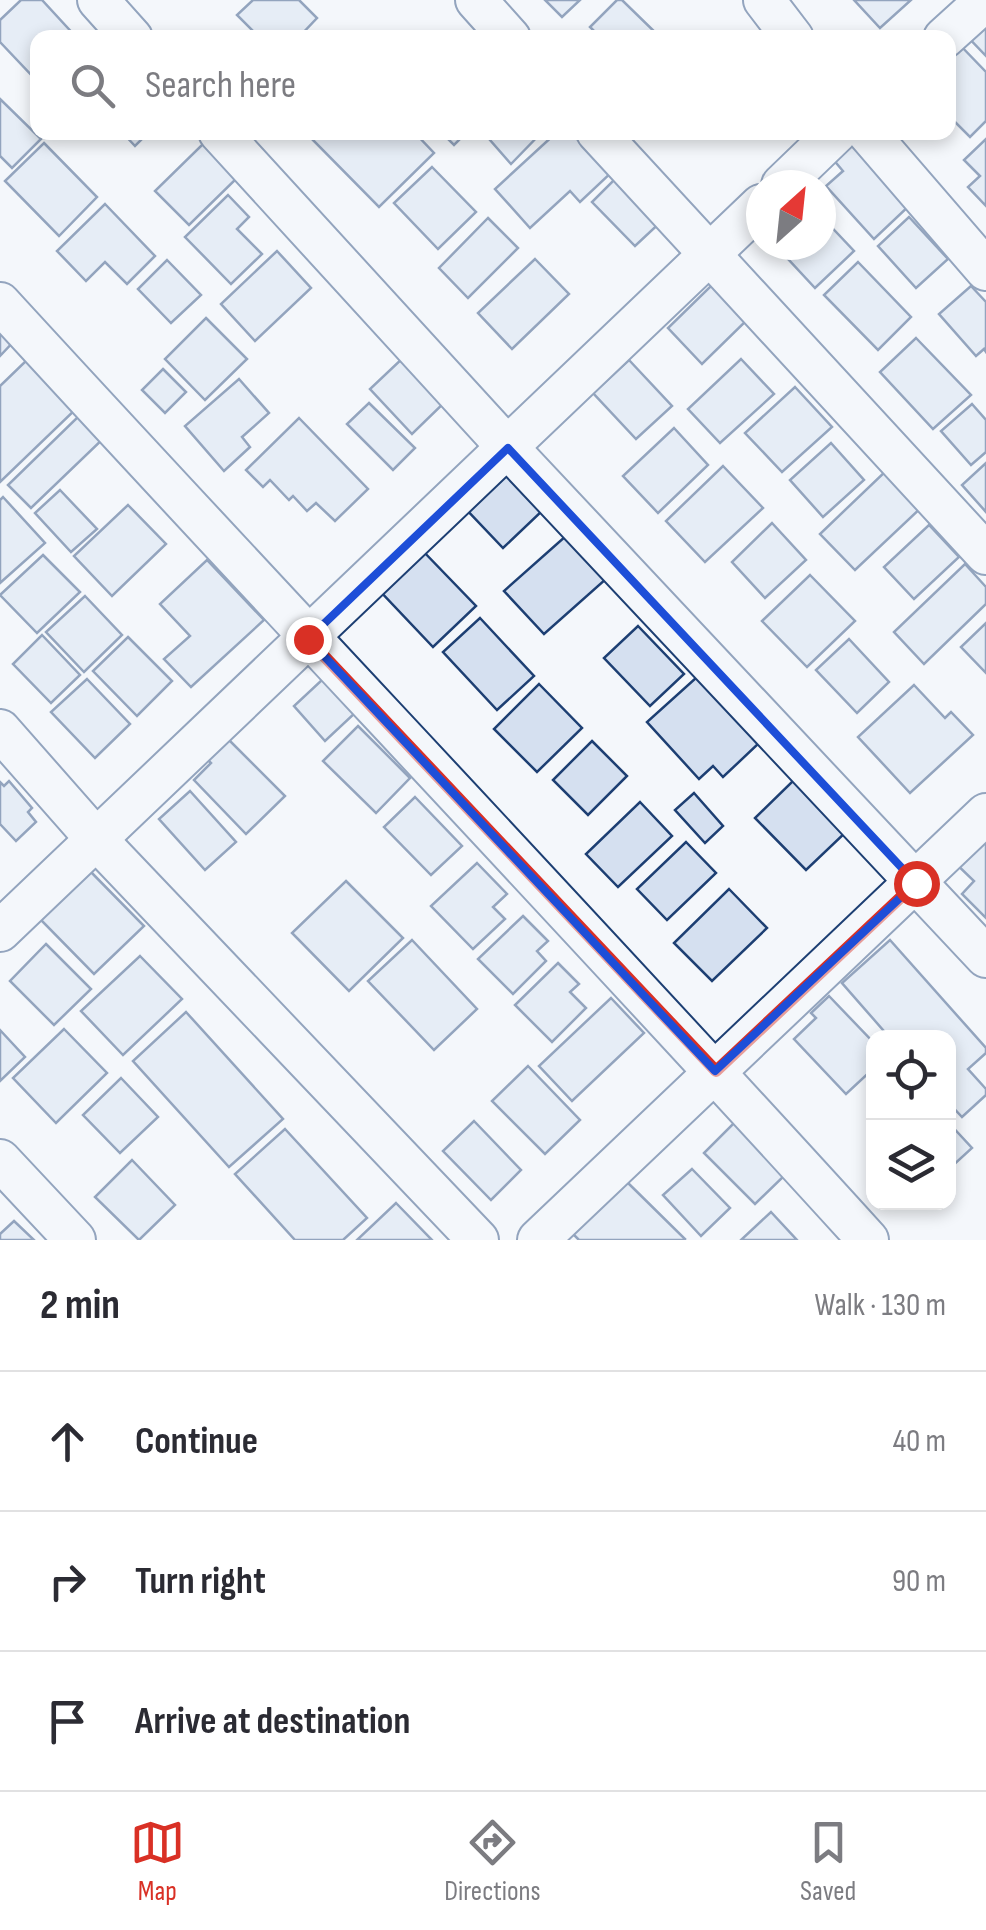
<!DOCTYPE html>
<html lang="en">
<head>
<meta charset="utf-8">
<style>
	body { margin:0; font-family:"Sofia Sans Condensed",sans-serif; background:#f2f2f3; color:#2b2b33 }
	.controls { position:absolute; right:30px; bottom:30px; display:grid; overflow:hidden; border-radius:20px; box-shadow:0 5px 15px #0003 }
	.controls button { width:90px; height:90px; display:grid; place-items:center; padding:0; border:0; border-bottom:2px solid #e1e1e2; background:#fff; color:#2b2b33; font:50px sans-serif }
	.compass { position:absolute; left:746px; top:170px; width:90px; height:90px; border-radius:50%; background:#fff; box-shadow:0 5px 15px #0003; rotate:27deg }
	.stop { position:absolute; width:30px; height:30px; margin:-22px; border:8px solid #d93025; border-radius:50%; background:#fff }
	.stop.end { background:#d93025; border-color:#fff; box-shadow:0 2px 10px #0008 }
	.list { margin:0; padding:0; list-style:none }
	h2 { display:flex; justify-content:space-between; align-items:center; height:130px; margin:0; padding:0 40px; font-size:42px }
	h2 small { font-size:32px; font-weight:400; color:#7c7c81 }
	.list li { display:grid; grid-template-columns:65px 1fr auto; gap:30px; align-items:center; box-sizing:border-box; height:140px; padding:0 40px; border-top:2px solid #e1e1e2 }
	.list b { display:block; font-size:38px; white-space:nowrap }
	.list em { font-size:32px; font-style:normal; color:#7c7c81 }
	.icon { flex:none; width:55px; height:55px; fill:none; stroke:currentColor; stroke-width:2; stroke-linecap:round; stroke-linejoin:round }
	.map { position:relative; flex:none; width:986px; height:1240px; overflow:hidden }
	.search { position:absolute; background:#fff; box-shadow:0 5px 15px #0003; left:30px; right:30px; top:30px; height:110px; display:flex; align-items:center; gap:25px; box-sizing:border-box; padding:0 35px; border-radius:20px; color:#7c7c81; font-size:38px }
	.sheet { height:550px; background:#fff }
	nav { display:flex; justify-content:space-around; align-items:center; box-sizing:border-box; height:140px; border-top:2px solid #e1e1e2; background:#fff; font-size:28px; color:#7c7c81 }
	nav a { display:grid; justify-items:center; gap:5px }
	nav .on { color:#d93025 }
	.map>svg:first-child { display:block }
	.building { fill:#d5e0f0; stroke:#1d3f73; stroke-width:2.5 }
	.lines { fill:none; stroke-linecap:round; stroke-linejoin:round }
	.minor-casing { stroke:#1d3f73; stroke-width:44 }
	.minor { stroke:#f4f7fb; stroke-width:40 }
	.route { stroke:#d93025; stroke-width:12 }
	.marked { fill:none; stroke:#1d4ed8; stroke-width:8; stroke-linejoin:round }
</style>
</head>
<body>
<div class="map">
<svg width="986" height="1240" viewBox="0 0 986 1240">
	<rect width="100%" height="100%" fill="#f4f7fb"/>
	<g class="building">
		<polygon points="21,0 42,0 77,38 38,38 38,82 0,42 0,20"/>
		<polygon points="253,0 299,0 317,18 298,38 260,38 237,15"/>
		<polygon points="545,0 580,0 562,17"/>
		<polygon points="617,0 622,0 661,38 601,38 590,27"/>
		<polygon points="854,0 911,0 880,28"/>
		<polygon points="986,12 986,56 964,33"/>
		<polygon points="958,43 986,72 986,121 970,137 948,115 948,52"/>
		<polygon points="0,99 41,139 12,168 0,156"/>
		<polygon points="122,132 149,132 135,146"/>
		<polygon points="305,132 414,132 434,153 379,207"/>
		<polygon points="441,132 467,132 454,145"/>
		<polygon points="483,132 542,132 511,164"/>
		<polygon points="557,132 571,132 592,156 613,171 580,202 570,191 530,228 495,189"/>
		<polygon points="986,139 986,206 968,187 980,176 964,160"/>
		<polygon points="851,141 911,204 874,239 826,186 843,171 832,158"/>
		<polygon points="44,143 97,197 59,236 5,181"/>
		<polygon points="203,144 237,178 189,225 155,191"/>
		<polygon points="432,167 476,212 438,249 394,203"/>
		<polygon points="621,173 665,218 635,246 592,202"/>
		<polygon points="228,195 249,217 237,229 262,254 231,284 185,237"/>
		<polygon points="105,204 155,256 127,284 105,262 86,281 57,251"/>
		<polygon points="821,216 854,251 815,288 775,245 821,245"/>
		<polygon points="909,217 948,259 916,288 878,246"/>
		<polygon points="488,218 518,248 468,298 439,268"/>
		<polygon points="277,251 311,288 255,341 221,304"/>
		<polygon points="535,259 569,294 512,349 478,313"/>
		<polygon points="167,260 201,295 171,323 138,289"/>
		<polygon points="858,262 911,317 878,350 824,295"/>
		<polygon points="714,283 748,319 702,364 668,328"/>
		<polygon points="971,286 986,302 986,352 984,349 976,356 939,314"/>
		<polygon points="206,318 247,359 205,400 165,359"/>
		<polygon points="0,322 16,339 0,356"/>
		<polygon points="916,338 971,395 933,429 880,372"/>
		<polygon points="406,355 448,399 412,434 370,389"/>
		<polygon points="30,357 78,407 0,482 0,386"/>
		<polygon points="741,359 774,394 720,443 688,409"/>
		<polygon points="629,360 672,406 636,439 593,393"/>
		<polygon points="163,369 186,392 165,413 142,390"/>
		<polygon points="239,379 269,413 242,437 250,447 224,471 185,426"/>
		<polygon points="795,387 832,427 782,472 745,433"/>
		<polygon points="369,403 415,448 393,470 347,424"/>
		<polygon points="972,404 986,420 986,452 971,465 941,431"/>
		<polygon points="83,412 106,436 31,508 8,485"/>
		<polygon points="299,418 368,489 335,521 316,503 307,511 293,496 289,500 270,480 263,487 246,470"/>
		<polygon points="674,428 708,465 658,513 623,476"/>
		<polygon points="831,443 864,480 823,517 790,480"/>
		<polygon points="986,463 986,512 962,485"/>
		<polygon points="723,466 763,508 705,562 666,521"/>
		<polygon points="890,467 925,504 855,570 820,534"/>
		<polygon points="502,469 542,511 503,548 463,506"/>
		<polygon points="60,490 97,529 71,552 35,513"/>
		<polygon points="3,497 45,543 0,583 0,500"/>
		<polygon points="128,505 166,544 112,596 74,556"/>
		<polygon points="772,523 806,560 765,598 732,562"/>
		<polygon points="929,525 959,557 914,599 884,567"/>
		<polygon points="567,535 606,579 544,634 504,591"/>
		<polygon points="421,549 476,606 433,647 379,590"/>
		<polygon points="43,555 80,592 37,633 0,595"/>
		<polygon points="207,560 264,620 191,687 164,659 190,636 160,604"/>
		<polygon points="965,564 986,587 986,604 924,664 894,632"/>
		<polygon points="810,575 855,621 807,667 762,621"/>
		<polygon points="85,596 122,635 84,672 46,632"/>
		<polygon points="480,618 534,676 497,710 443,652"/>
		<polygon points="986,623 986,673 961,647"/>
		<polygon points="638,626 684,674 650,706 604,658"/>
		<polygon points="42,635 80,675 51,703 13,664"/>
		<polygon points="128,637 172,681 137,716 93,671"/>
		<polygon points="849,639 889,682 857,713 816,670"/>
		<polygon points="697,677 758,744 723,777 713,766 699,779 647,722"/>
		<polygon points="87,679 130,724 95,758 51,712"/>
		<polygon points="323,679 355,713 325,741 294,706"/>
		<polygon points="539,684 582,728 537,772 494,729"/>
		<polygon points="914,685 945,718 951,712 973,735 910,793 858,737"/>
		<polygon points="358,726 410,778 376,813 323,761"/>
		<polygon points="227,738 285,796 246,834 194,780 211,763 206,758"/>
		<polygon points="592,741 627,776 588,815 553,780"/>
		<polygon points="796,778 847,831 806,870 755,818"/>
		<polygon points="9,781 32,808 28,812 36,822 16,841 0,824 0,782 4,786"/>
		<polygon points="190,791 236,842 205,870 159,819"/>
		<polygon points="694,793 723,826 705,843 675,810"/>
		<polygon points="415,797 462,846 431,875 384,827"/>
		<polygon points="640,802 672,836 618,887 586,854"/>
		<polygon points="986,824 986,918 962,894 974,881 951,859"/>
		<polygon points="686,842 716,873 667,920 637,889"/>
		<polygon points="477,863 507,894 493,907 505,919 473,949 431,906"/>
		<polygon points="89,870 144,926 94,974 40,919"/>
		<polygon points="346,881 403,938 349,991 292,933"/>
		<polygon points="729,889 767,928 712,981 674,943"/>
		<polygon points="523,916 548,941 537,951 546,961 513,994 478,959"/>
		<polygon points="412,940 477,1009 434,1050 368,981"/>
		<polygon points="890,940 986,1048 986,1053 968,1069 986,1089 986,1095 962,1117 948,1102 948,1038 890,1038 842,983"/>
		<polygon points="46,944 91,989 54,1025 10,981"/>
		<polygon points="140,956 182,999 123,1055 81,1011"/>
		<polygon points="558,963 579,984 570,992 586,1008 552,1042 515,1005"/>
		<polygon points="829,996 874,1043 874,1068 846,1094 794,1039 816,1018 811,1013"/>
		<polygon points="611,998 644,1033 572,1101 539,1066"/>
		<polygon points="186,1012 283,1119 229,1167 133,1061"/>
		<polygon points="64,1029 107,1073 56,1123 13,1078"/>
		<polygon points="0,1030 25,1057 0,1081"/>
		<polygon points="528,1066 580,1120 545,1154 492,1101"/>
		<polygon points="121,1078 158,1117 120,1153 83,1115"/>
		<polygon points="474,1121 521,1170 491,1200 443,1151"/>
		<polygon points="948,1122 972,1148 948,1170"/>
		<polygon points="734,1123 785,1175 755,1204 704,1153"/>
		<polygon points="285,1129 367,1218 343,1240 295,1240 235,1174"/>
		<polygon points="132,1160 175,1205 139,1240 95,1197"/>
		<polygon points="692,1169 730,1208 701,1236 663,1195"/>
		<polygon points="624,1179 685,1239 684,1240 579,1240 571,1232"/>
		<polygon points="396,1203 432,1240 357,1240"/>
		<polygon points="771,1212 797,1240 741,1240"/>
		<polygon points="14,1221 34,1240 0,1240 0,1234"/>
	</g>
	<g class="lines">
		<defs>
			<g id="minor">
				<polyline points="98,0 132,38"/>
				<polyline points="476,0 510,38"/>
				<polyline points="764,0 793,38"/>
				<polyline points="944,38 986,0"/>
				<polyline points="219,132 508,448 986,957"/>
				<polyline points="597,132 986,554"/>
				<polyline points="867,132 986,270"/>
				<polyline points="782,185 837,132"/>
				<path d="M0,303C288,617 582,925 868,1240"/>
				<polyline points="0,730 96,839 478,1240"/>
				<polyline points="0,931 761,205"/>
				<polyline points="0,1160 75,1240"/>
				<polyline points="538,1240 986,814"/>
			</g>
		</defs>
		<use href="#minor" class="minor-casing"/>
		<use href="#minor" class="minor"/>
	</g>
	<g class="lines">
		<polyline class="route" points="308,639 716,1071 916,883"/>
	</g>
	<path d="M0 0H986V1240H0ZM508,448L916,883L715,1071L308,639Z" fill="#f4f7fb" fill-opacity=".55" fill-rule="evenodd"/>
	<path class="marked" d="M508,448L916,883L715,1071L308,639Z"/>
</svg>
<div class="controls">
<button><svg class="icon" aria-label="locate" viewBox="0 0 24 24"><circle cx="12" cy="12" r="6"/><path d="M12 2v4M12 18v4M2 12h4M18 12h4"/></svg></button>
<button><svg class="icon" aria-label="layers" viewBox="0 0 24 24"><path d="M12 4l9 5-9 5-9-5zM3 14l9 5 9-5"/></svg></button>
</div>
<svg class="compass" viewBox="-18 -18 36 36"><path d="M0-13l5 13h-10z" fill="#e53935"/><path d="M0 13l5-13h-10z" fill="#7c7c81"/></svg>
<div class="stop" style="left:916px;top:883px"></div>
<div class="stop end" style="left:308px;top:639px"></div>
<div class="search"><svg class="icon" aria-label="search" viewBox="0 0 24 24"><circle cx="10" cy="10" r="6"/><path d="M15 15l6 6"/></svg>Search here</div>
</div>
<section class="sheet">
<h2>2 min<small>Walk · 130 m</small></h2>
<ul class="list">
<li><svg class="icon" aria-label="ahead" viewBox="0 0 24 24"><path d="M12 20V5M6 11l6-6 6 6"/></svg><div><b>Continue</b></div><em>40 m</em></li>
<li><svg class="icon" aria-label="right" viewBox="0 0 24 24"><path d="M7 20v-9h11M14 6l5 5-5 5"/></svg><div><b>Turn right</b></div><em>90 m</em></li>
<li><svg class="icon" aria-label="arrive" viewBox="0 0 24 24"><path d="M6 21V4h12l-3 4 3 4H6"/></svg><div><b>Arrive at destination</b></div></li>
</ul>
</section>
<nav>
<a class="on"><svg class="icon" aria-label="map" viewBox="0 0 24 24"><path d="M3 6l6-2 6 2 6-2v14l-6 2-6-2-6 2zM9 4v14M15 6v14"/></svg>Map</a>
<a><svg class="icon" aria-label="directions" viewBox="0 0 24 24"><path d="M12 3l9 9-9 9-9-9zM9 14v-3h6M13 9l2 2-2 2"/></svg>Directions</a>
<a><svg class="icon" aria-label="saved" viewBox="0 0 24 24"><path d="M7 4h10v16l-5-4-5 4z"/></svg>Saved</a>
</nav>
</body>
</html>
